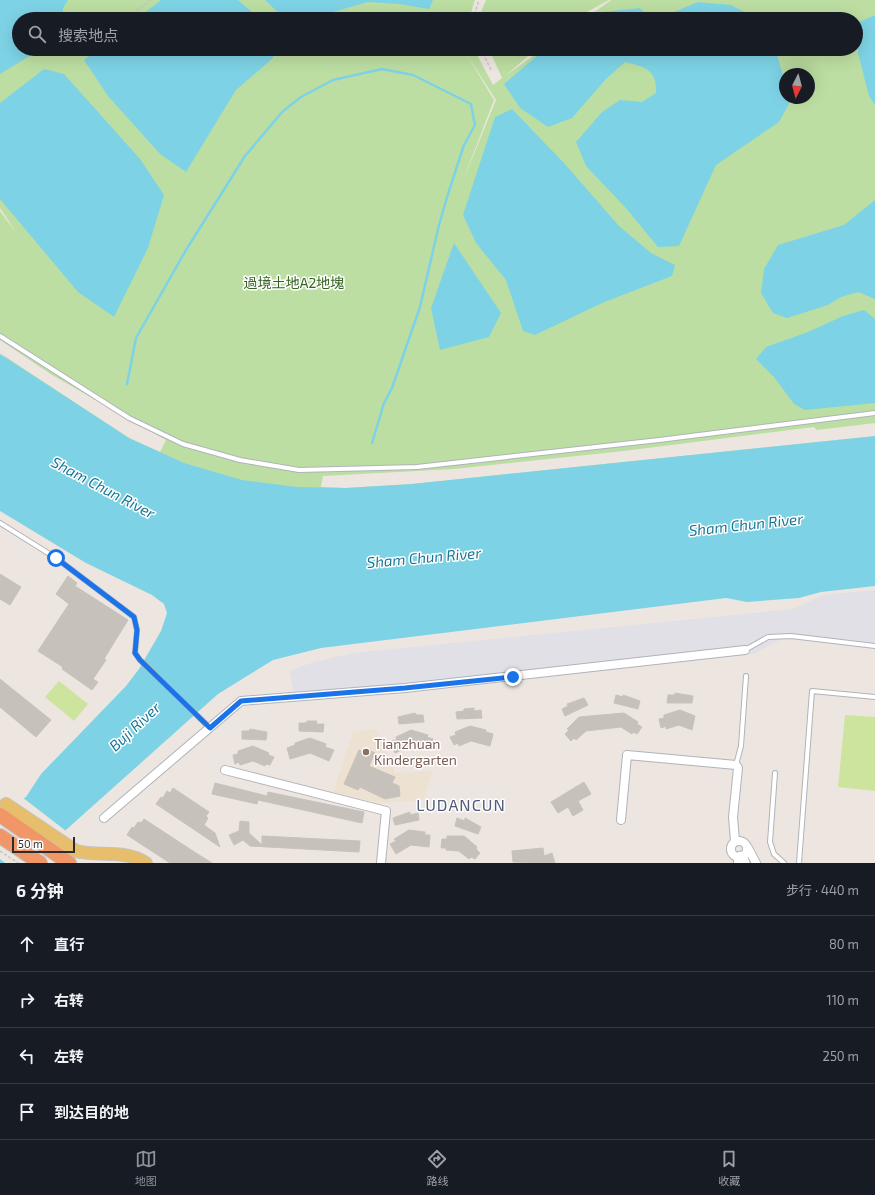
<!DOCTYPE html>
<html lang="zh">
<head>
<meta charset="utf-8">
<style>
	body { margin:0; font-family:"Exo 2","Noto Sans SC",sans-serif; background:#242831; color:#f1f3f6 }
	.compass { position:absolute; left:779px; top:68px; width:36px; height:36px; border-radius:50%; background:#171b24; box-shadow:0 4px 16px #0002; rotate:186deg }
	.scale { position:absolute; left:12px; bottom:10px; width:63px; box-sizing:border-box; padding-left:4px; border:2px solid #2c2c2c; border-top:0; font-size:11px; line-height:14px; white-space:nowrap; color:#2c2c2c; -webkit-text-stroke:3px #fff; paint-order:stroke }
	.stop { position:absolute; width:12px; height:12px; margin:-9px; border:3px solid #1a73e8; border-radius:50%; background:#fff }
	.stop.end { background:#1a73e8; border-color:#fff; box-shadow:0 1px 4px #0008 }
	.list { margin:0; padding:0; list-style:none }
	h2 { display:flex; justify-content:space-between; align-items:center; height:52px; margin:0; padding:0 16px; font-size:17px }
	h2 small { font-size:13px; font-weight:400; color:#9ea1a6 }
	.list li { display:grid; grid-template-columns:26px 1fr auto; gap:12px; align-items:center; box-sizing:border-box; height:56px; padding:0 16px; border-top:1px solid #363941 }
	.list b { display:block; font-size:15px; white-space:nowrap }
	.list em { font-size:13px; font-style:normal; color:#9ea1a6 }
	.icon { flex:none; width:22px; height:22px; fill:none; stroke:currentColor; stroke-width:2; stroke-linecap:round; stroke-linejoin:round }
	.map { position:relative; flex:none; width:875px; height:863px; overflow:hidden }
	.search { position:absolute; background:#171b24; box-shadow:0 4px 16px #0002; left:12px; right:12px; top:12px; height:44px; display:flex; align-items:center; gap:10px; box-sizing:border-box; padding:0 14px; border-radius:22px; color:#9ea1a6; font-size:15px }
	.sheet { height:276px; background:#171b24 }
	nav { display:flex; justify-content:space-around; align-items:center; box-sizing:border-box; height:56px; border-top:1px solid #363941; background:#171b24; font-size:11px; color:#9ea1a6 }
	nav a { display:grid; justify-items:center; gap:2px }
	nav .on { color:#8c9099 }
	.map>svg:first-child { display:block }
	.industrial { fill:#e1e0e6 }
	.education { fill:#ede1d1 }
	.green { fill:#bcdea2; fill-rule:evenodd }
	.pitch { fill:#cde49e }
	.water { fill:#7dd3e5 }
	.pier { fill:#ede6e0 }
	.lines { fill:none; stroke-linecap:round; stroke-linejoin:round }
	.stream { stroke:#7dd3e5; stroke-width:2.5 }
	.building { fill:#c6c1bb; stroke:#c8c2ba }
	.lane-casing { stroke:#b0b3bb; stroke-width:6 }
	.street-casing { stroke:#b0b3bb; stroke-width:10 }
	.secondary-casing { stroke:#b0b3bb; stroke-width:13 }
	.primary-casing { stroke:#c4c4c4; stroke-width:14 }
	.highway-casing { stroke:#c4c4c4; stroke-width:16 }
	.path { stroke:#c4c4c4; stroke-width:1.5; stroke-dasharray:3 2; stroke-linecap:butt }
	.lane { stroke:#fff; stroke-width:4 }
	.street { stroke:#fff; stroke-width:8 }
	.secondary { stroke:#fff; stroke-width:11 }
	.primary { stroke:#e6be6c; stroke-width:12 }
	.highway { stroke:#f19667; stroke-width:14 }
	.route { stroke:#1a73e8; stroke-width:5 }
	.education-dot { fill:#8d6e63; stroke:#fff; stroke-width:1.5 }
	.labels { text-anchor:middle; stroke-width:3; stroke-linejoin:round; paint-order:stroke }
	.park-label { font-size:14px; fill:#356521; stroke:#fff }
	.education-label { font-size:14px; fill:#785e54; stroke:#fff; text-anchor:start }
	.water-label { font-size:15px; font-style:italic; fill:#197594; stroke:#fff }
	.quarter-label { font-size:16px; letter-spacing:1px; fill:#505b7a; stroke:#fff }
</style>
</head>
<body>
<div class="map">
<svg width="875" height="863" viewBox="0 0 875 863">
	<rect width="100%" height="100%" fill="#ede6e0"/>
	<polygon class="industrial" points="875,590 875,648 791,634 753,654 294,694 289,671 311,663 353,653 793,609 823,595"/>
	<polygon class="education" points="376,729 395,773 433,771 423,800 380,803 333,792 353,732"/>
	<g class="green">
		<path d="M0,0H475L469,19H19V49H474L493,85L502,78L489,49H536L505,76L543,49H856V19H585L611,0H875V423L817,430L814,427L624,451L454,469L323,476L321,487L346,488L412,484L875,436L281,502L85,425L0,353L129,438L160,452L166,440L52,375L0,340V211L17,234L0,208ZM465,52L496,100L462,183L494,100ZM785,74H809V98H785Z"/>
		<polygon points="486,0 609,0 574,19 478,19"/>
	</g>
	<g class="pitch">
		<polygon points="59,681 88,704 74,721 45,697"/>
		<polygon points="845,715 875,717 875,791 838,787"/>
	</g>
	<g class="water">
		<polygon points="0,0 68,0 63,8 62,19 19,19 19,49 41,49 0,74"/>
		<polygon points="161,0 238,0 260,19 137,19"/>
		<polygon points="265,0 433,0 429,9 399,4 368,2 308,19 285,19"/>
		<polygon points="698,2 731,5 758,19 670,19 674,12"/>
		<polygon points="640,8 650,19 592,19 602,12"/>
		<polygon points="875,15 875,105 869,96 858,53 860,22"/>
		<polygon points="98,49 276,49 272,59 236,90 186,172 160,154 108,96 84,60"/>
		<path d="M545,49H775L785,81V98H790L791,100L779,122L716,165L679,246L658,247L625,207L586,166L576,142L602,112L620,100L642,102L656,93C657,69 645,67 625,62L606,79L572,118L548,127L520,108L504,84Z"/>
		<polygon points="44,69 64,74 140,159 164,195 148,248 114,317 78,292 0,199 0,103"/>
		<polygon points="512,109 564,163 619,226 651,253 675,265 672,276 602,303 535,335 523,331 506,280 476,243 463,215 495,117"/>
		<polygon points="875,200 875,299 858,292 841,297 828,305 787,318 773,313 761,293 764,269 778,245 844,225"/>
		<polygon points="454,243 501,313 489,337 440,350 431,308"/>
		<polygon points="864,310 875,319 875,403 805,410 794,404 774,377 756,359 766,347 808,332 843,316"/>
		<polygon points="0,354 129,438 184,463 242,480 297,487 346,488 412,484 875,436 875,586 821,592 799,598 747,602 726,598 321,648 273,660 218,694 29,863 0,863 0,810 26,797 41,774 126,686 139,669 161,631 167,613 164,604 152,595 86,563 0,511"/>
	</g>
	<polygon class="pier" points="22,797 66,831 32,863 5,863 0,859 0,808"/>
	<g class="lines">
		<polyline class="stream" points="127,384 136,338 186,250 245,156 283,111 301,97 333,80 382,69 413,75 471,104 475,125 464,145 448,194 439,225 420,307 392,388 384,403 372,443"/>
	</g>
	<g class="building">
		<polygon points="0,574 21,587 10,605 0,599"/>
		<polygon points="68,576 77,583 75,586 128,620 104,659 106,660 93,679 98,682 92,690 62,669 63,667 38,651 69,604 56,594"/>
		<polygon points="0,679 51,720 36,737 0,707"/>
		<polygon points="675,693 693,696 692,703 667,703 668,695 675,695"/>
		<polygon points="616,695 623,697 623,695 640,701 638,709 614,703"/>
		<polygon points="584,698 588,705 565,716 562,709 568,706 567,704"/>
		<polygon points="474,708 474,711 481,710 482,718 457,719 456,712 464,711 464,709"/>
		<polygon points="680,710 695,716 692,730 679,725 666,729 666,726 661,728 659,719 664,718 664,715"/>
		<polygon points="415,713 416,715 423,715 424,722 399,724 398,717"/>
		<polygon points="624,713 638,722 637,724 642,727 637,734 633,732 632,734 621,727 586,731 576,740 574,738 571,741 565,734 569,730 567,729 579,717"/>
		<polygon points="307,721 317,721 316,724 324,724 323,732 299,731 299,723 306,723"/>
		<polygon points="470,726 486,730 486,732 493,734 490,746 471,741 459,746 458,743 454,745 450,737 456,735 455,732"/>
		<polygon points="250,729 267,732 266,740 242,739 242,731 249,731"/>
		<polygon points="411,730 428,735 427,737 433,739 431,747 427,746 426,749 413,745 395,753 390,742 397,739 396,737"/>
		<polygon points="310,738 326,744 325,747 334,750 329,761 310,753 290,759 287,748 295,745 295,743"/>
		<polygon points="253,746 269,753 268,755 274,757 270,765 266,764 265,766 253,761 240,765 239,762 235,764 233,755 238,754 238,751"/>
		<polygon points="365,748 375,753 369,766 395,777 392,783 399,786 400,796 385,799 360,787 358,790 344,784 359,750 363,752"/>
		<polygon points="584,782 591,794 578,801 583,810 573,816 568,807 558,813 551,802"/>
		<polygon points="215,783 267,796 268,792 364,812 362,823 258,800 257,804 212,794"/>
		<polygon points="173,788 209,812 206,816 208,818 204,825 215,833 220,847 156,804 161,797 163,798 167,791 170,793"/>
		<polygon points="410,812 410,815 418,813 419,820 395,825 393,818"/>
		<polygon points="457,818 465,821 465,818 481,827 478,834 455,826"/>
		<polygon points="144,819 196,853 212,863 170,863 127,835 132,827 134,828 138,822 141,823"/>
		<polygon points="240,821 249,822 249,833 262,845 262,836 360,841 359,852 250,846 243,840 234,845 229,835 239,831"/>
		<polygon points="409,830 425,832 425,835 430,835 429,847 411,845 396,854 390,844 396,841 394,839"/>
		<polygon points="447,836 464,836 477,847 476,849 480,853 475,859 471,857 469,859 459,851 446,850 446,848 441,848 442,839 447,839"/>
		<polygon points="543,848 544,856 552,853 555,863 513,862 512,851"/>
	</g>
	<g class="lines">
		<defs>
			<g id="lane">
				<polyline points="0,336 129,418 183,444 240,460 299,470 417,467 659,440 875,413"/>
				<polyline points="0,523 56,558 134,617 137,630 135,653 140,660 210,728"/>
				<polyline points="745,650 768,637 791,636 875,646"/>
				<polyline points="736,765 741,746 746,676"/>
				<polyline points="775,773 770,842 774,854 784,863"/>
				<polyline points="736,856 736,863"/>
				<polyline points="799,863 812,691 875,697"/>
			</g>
			<g id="street">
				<polyline points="225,770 386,811 381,863"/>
				<polyline points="104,818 241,701 405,688 745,650"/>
				<polyline points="621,820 627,755 736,765 738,768 733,817 735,841"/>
				<circle cx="739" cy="849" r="8"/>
				<polyline points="748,848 756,863"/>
			</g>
			<polyline id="secondary" points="741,857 744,863"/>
			<path id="primary" d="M6,804L76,851C100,857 125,849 146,863"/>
			<g id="highway">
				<polyline points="0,815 69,863"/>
				<polyline points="0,836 40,863"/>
			</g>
		</defs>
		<use href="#lane" class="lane-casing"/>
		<use href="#street" class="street-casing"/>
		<use href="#secondary" class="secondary-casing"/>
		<use href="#primary" class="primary-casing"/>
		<use href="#highway" class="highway-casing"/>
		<g class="path">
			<polyline points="133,14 151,0"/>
			<polyline points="473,19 479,0"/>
			<polyline points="481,49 491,70"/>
			<polyline points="0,851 18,863"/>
		</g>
		<use href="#lane" class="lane"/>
		<use href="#street" class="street"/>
		<use href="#secondary" class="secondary"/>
		<use href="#primary" class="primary"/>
		<use href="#highway" class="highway"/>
	</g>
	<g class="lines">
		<polyline class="route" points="56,558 134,617 137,630 135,653 140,660 210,728 241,701 405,688 513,677"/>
	</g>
	<circle class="education-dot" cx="366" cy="752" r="4"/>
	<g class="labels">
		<g class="park-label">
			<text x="294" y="288">過境土地A2地塊</text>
		</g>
		<g class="education-label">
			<text x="374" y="749">Tianzhuan<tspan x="374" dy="16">Kindergarten</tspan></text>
		</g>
		<g class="water-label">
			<text transform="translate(103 488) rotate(28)" y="5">Sham Chun River</text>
			<text transform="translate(746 525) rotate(-6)" y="5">Sham Chun River</text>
			<text transform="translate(424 558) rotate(-5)" y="5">Sham Chun River</text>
			<text transform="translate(135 727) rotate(-43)" y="5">Buji River</text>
		</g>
		<g class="quarter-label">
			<text x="461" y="811">LUDANCUN</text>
		</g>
	</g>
</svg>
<svg class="compass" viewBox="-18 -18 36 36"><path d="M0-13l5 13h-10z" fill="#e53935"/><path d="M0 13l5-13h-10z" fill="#9ea1a6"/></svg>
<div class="scale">50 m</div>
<div class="stop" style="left:56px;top:558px"></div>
<div class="stop end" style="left:513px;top:677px"></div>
<div class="search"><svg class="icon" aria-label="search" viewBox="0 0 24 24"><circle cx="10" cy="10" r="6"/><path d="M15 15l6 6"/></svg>搜索地点</div>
</div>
<section class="sheet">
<h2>6 分钟<small>步行 · 440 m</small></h2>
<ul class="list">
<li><svg class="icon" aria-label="ahead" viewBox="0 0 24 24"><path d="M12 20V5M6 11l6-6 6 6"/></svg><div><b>直行</b></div><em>80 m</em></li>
<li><svg class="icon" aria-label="right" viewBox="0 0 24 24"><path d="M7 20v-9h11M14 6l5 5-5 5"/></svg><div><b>右转</b></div><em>110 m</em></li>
<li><svg class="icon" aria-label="left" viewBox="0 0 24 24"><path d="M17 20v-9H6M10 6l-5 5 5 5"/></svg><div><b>左转</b></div><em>250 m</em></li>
<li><svg class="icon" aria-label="arrive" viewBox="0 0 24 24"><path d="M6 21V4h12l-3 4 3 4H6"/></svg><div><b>到达目的地</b></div></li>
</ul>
</section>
<nav>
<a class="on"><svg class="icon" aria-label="map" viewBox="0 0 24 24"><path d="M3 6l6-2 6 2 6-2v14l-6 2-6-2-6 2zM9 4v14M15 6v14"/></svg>地图</a>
<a><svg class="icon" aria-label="directions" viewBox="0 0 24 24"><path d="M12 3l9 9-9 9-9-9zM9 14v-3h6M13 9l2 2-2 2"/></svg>路线</a>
<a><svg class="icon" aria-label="saved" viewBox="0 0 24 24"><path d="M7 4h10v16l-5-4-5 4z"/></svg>收藏</a>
</nav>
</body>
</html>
